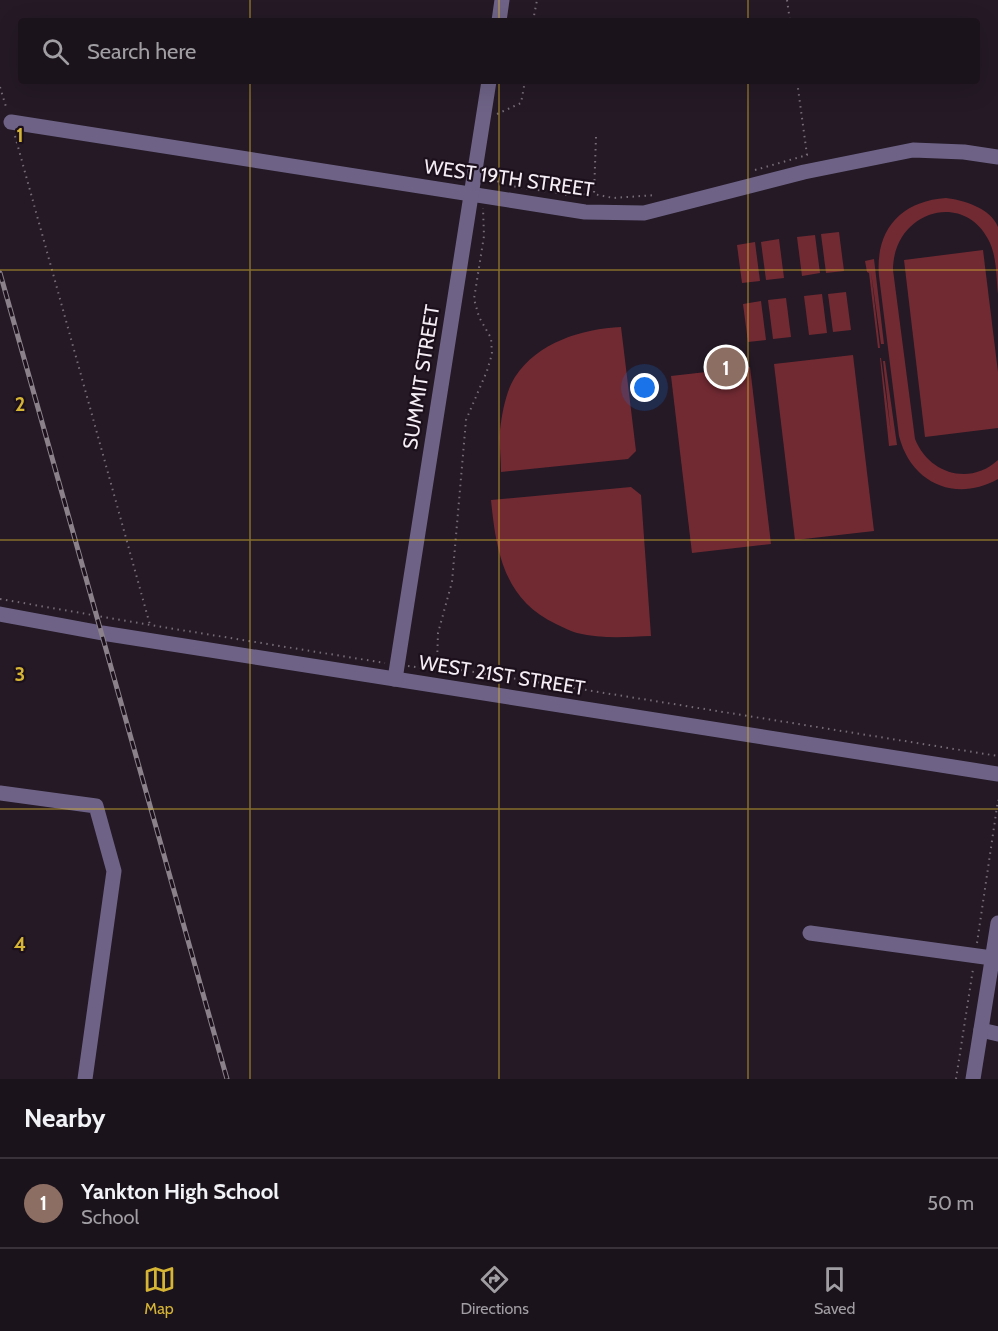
<!DOCTYPE html>
<html lang="en">
<head>
<meta charset="utf-8">
<style>
	body { margin:0; font-family:Cabin,sans-serif; background:#241c25; color:#f1f3f6 }
	.you { position:absolute; left:645px; top:388px; width:21px; height:21px; margin:-15px; border:4px solid #fff; border-radius:50%; background:#1a73e8; box-shadow:0 0 0 9px #1a73e833 }
	.badge { display:grid; place-items:center; width:39px; height:39px; border-radius:50%; background:#d6b534; color:#fff; font-size:20px; font-weight:700 }
	.pin { position:absolute; translate:-50% -50%; border:3px solid #fff; box-shadow:0 2px 6px #0006 }
	.list { margin:0; padding:0; list-style:none }
	h2 { display:flex; justify-content:space-between; align-items:center; height:78px; margin:0; padding:0 24px; font-size:26px }
	h2 small { font-size:20px; font-weight:400; color:#a09ea3 }
	.list li { display:grid; grid-template-columns:39px 1fr auto; gap:18px; align-items:center; box-sizing:border-box; height:90px; padding:0 24px; border-top:2px solid #39323b }
	.list b { display:block; font-size:22px; white-space:nowrap }
	.list p { margin:0; font-size:20px; white-space:nowrap; color:#a09ea3 }
	.list em { font-size:20px; font-style:normal; color:#a09ea3 }
	.icon { flex:none; width:33px; height:33px; fill:none; stroke:currentColor; stroke-width:2; stroke-linecap:round; stroke-linejoin:round }
	.map { position:relative; flex:none; width:998px; height:1079px; overflow:hidden }
	.search { position:absolute; background:#1b131c; box-shadow:0 6px 24px #0002; left:18px; right:18px; top:18px; height:66px; display:flex; align-items:center; gap:15px; box-sizing:border-box; padding:0 21px; border-radius:6px; color:#a09ea3; font-size:22px }
	.sheet { height:168px; background:#1b131c }
	nav { display:flex; justify-content:space-around; align-items:center; box-sizing:border-box; height:84px; border-top:2px solid #39323b; background:#1b131c; font-size:16px; color:#a09ea3 }
	nav a { display:grid; justify-items:center; gap:3px }
	nav .on { color:#d6b534 }
	.map>svg:first-child { display:block }
	.green { fill:#712a32 }
	.lines { fill:none; stroke-linecap:round; stroke-linejoin:round }
	.path { stroke:#766c77; stroke-width:2; stroke-dasharray:1.5 4.5; stroke-linecap:butt }
	.minor { stroke:#6e6386; stroke-width:15 }
	.rail-casing { stroke:#8a818b; stroke-width:5 }
	.rail { stroke:#1b101b; stroke-width:3; stroke-dasharray:9; stroke-linecap:butt }
	.grid { fill:none; stroke:#d6b534; stroke-width:1.5; stroke-opacity:0.55 }
	.labels { text-anchor:middle; stroke-width:4.5; stroke-linejoin:round; paint-order:stroke }
	.street-label { font-size:20px; fill:#f5edf6; stroke:#1b101b }
	.grid-label { font-size:20px; text-anchor:middle; font-weight:bold; fill:#d6b534; stroke:#1b101b; stroke-width:4.5; stroke-linejoin:round; paint-order:stroke }
</style>
</head>
<body>
<div class="map">
<svg width="998" height="1079" viewBox="0 0 998 1079">
	<rect width="100%" height="100%" fill="#241925"/>
	<g class="green">
		<path d="M946,198C963,200 991,208 998,227C998,237 998,281 998,294C996,276 997,255 988,239C962,190 893,212 893,270L915,439C929,474 970,486 998,460V479C955,503 911,483 899,436L879,276C875,231 900,201 946,198Z"/>
		<polygon points="839,232 844,271 826,273 821,234"/>
		<polygon points="815,235 820,273 802,276 797,237"/>
		<polygon points="779,239 784,278 766,280 761,242"/>
		<polygon points="755,242 760,281 742,283 737,245"/>
		<polygon points="983,250 998,372 998,428 925,437 904,260"/>
		<polygon points="874,259 884,344 881,344 871,272 880,348 878,348 869,273 867,272 865,261"/>
		<polygon points="846,292 851,330 833,332 828,294"/>
		<polygon points="822,294 827,333 809,335 804,296"/>
		<polygon points="786,298 791,337 773,339 768,300"/>
		<polygon points="761,301 766,340 748,342 743,304"/>
		<path d="M621,327L636,451L628,459L501,472C501,458 499,444 500,430C502,413 506,391 515,377C538,342 582,329 621,327Z"/>
		<polygon points="853,355 874,531 795,540 774,364"/>
		<polygon points="880,358 881,358 891,434 883,361 885,361 897,445 889,446"/>
		<polygon points="750,367 771,544 692,553 671,376"/>
		<path d="M631,487L641,495L651,636C627,637 601,639 577,633C570,631 563,627 556,624C504,600 496,551 491,500Z"/>
	</g>
	<g class="lines">
		<g class="path">
			<polyline points="787,0 790,21"/>
			<polyline points="533,21 537,0"/>
			<polyline points="0,87 7,110"/>
			<polyline points="497,114 521,103 525,81"/>
			<polyline points="15,136 150,625"/>
			<polyline points="596,137 594,194 613,198 656,195"/>
			<polyline points="755,170 807,155 797,81"/>
			<polyline points="487,175 504,185 557,193"/>
			<polyline points="565,195 592,194"/>
			<polyline points="0,599 150,625 385,663"/>
			<polyline points="437,664 438,633 452,582 466,420 487,371 492,354 491,338 479,317 474,299 484,236 483,208"/>
			<polyline points="408,666 422,668 437,664 461,670 998,756"/>
			<polyline points="977,943 998,800"/>
			<polyline points="956,1079 973,969"/>
		</g>
		<g class="minor">
			<polyline points="499,21 502,0"/>
			<polyline points="11,122 585,212 644,213 804,172 913,150 964,152 998,157"/>
			<polyline points="0,614 102,633 998,774"/>
			<polyline points="395,679 489,81"/>
			<polyline points="0,793 96,806 114,871 85,1079"/>
			<polyline points="810,933 992,958"/>
			<polyline points="981,1030 998,1034"/>
			<polyline points="973,1079 998,923"/>
		</g>
		<defs>
			<polyline id="rail" points="0,273 227,1079"/>
		</defs>
		<use href="#rail" class="rail-casing"/>
		<use href="#rail" class="rail"/>
	</g>
	<path class="grid" d="M250,0V21M499,0V21M748,0V21M250,81V1079M499,81V1079M748,81V1079M0,270H998M0,540H998M0,809H998"/>
	<g class="labels">
		<g class="street-label">
			<text transform="translate(509 178) rotate(8)" y="7">WEST 19TH STREET</text>
			<text transform="translate(421 377) rotate(-81)" y="7">SUMMIT STREET</text>
			<text transform="translate(502 675) rotate(9)" y="7">WEST 21ST STREET</text>
		</g>
	</g>
	<g class="grid-label">
		<text x="20" y="142">1</text>
		<text x="20" y="411">2</text>
		<text x="20" y="681">3</text>
		<text x="20" y="951">4</text>
	</g>
</svg>
<div class="you"></div>
<div class="pin badge" style="left:726px;top:367px;background:#8d6e63">1</div>
<div class="search"><svg class="icon" aria-label="search" viewBox="0 0 24 24"><circle cx="10" cy="10" r="6"/><path d="M15 15l6 6"/></svg>Search here</div>
</div>
<section class="sheet">
<h2>Nearby<small></small></h2>
<ul class="list">
<li><span class="badge" style="background:#8d6e63">1</span><div><b>Yankton High School</b><p>School</p></div><em>50 m</em></li>
</ul>
</section>
<nav>
<a class="on"><svg class="icon" aria-label="map" viewBox="0 0 24 24"><path d="M3 6l6-2 6 2 6-2v14l-6 2-6-2-6 2zM9 4v14M15 6v14"/></svg>Map</a>
<a><svg class="icon" aria-label="directions" viewBox="0 0 24 24"><path d="M12 3l9 9-9 9-9-9zM9 14v-3h6M13 9l2 2-2 2"/></svg>Directions</a>
<a><svg class="icon" aria-label="saved" viewBox="0 0 24 24"><path d="M7 4h10v16l-5-4-5 4z"/></svg>Saved</a>
</nav>
</body>
</html>
